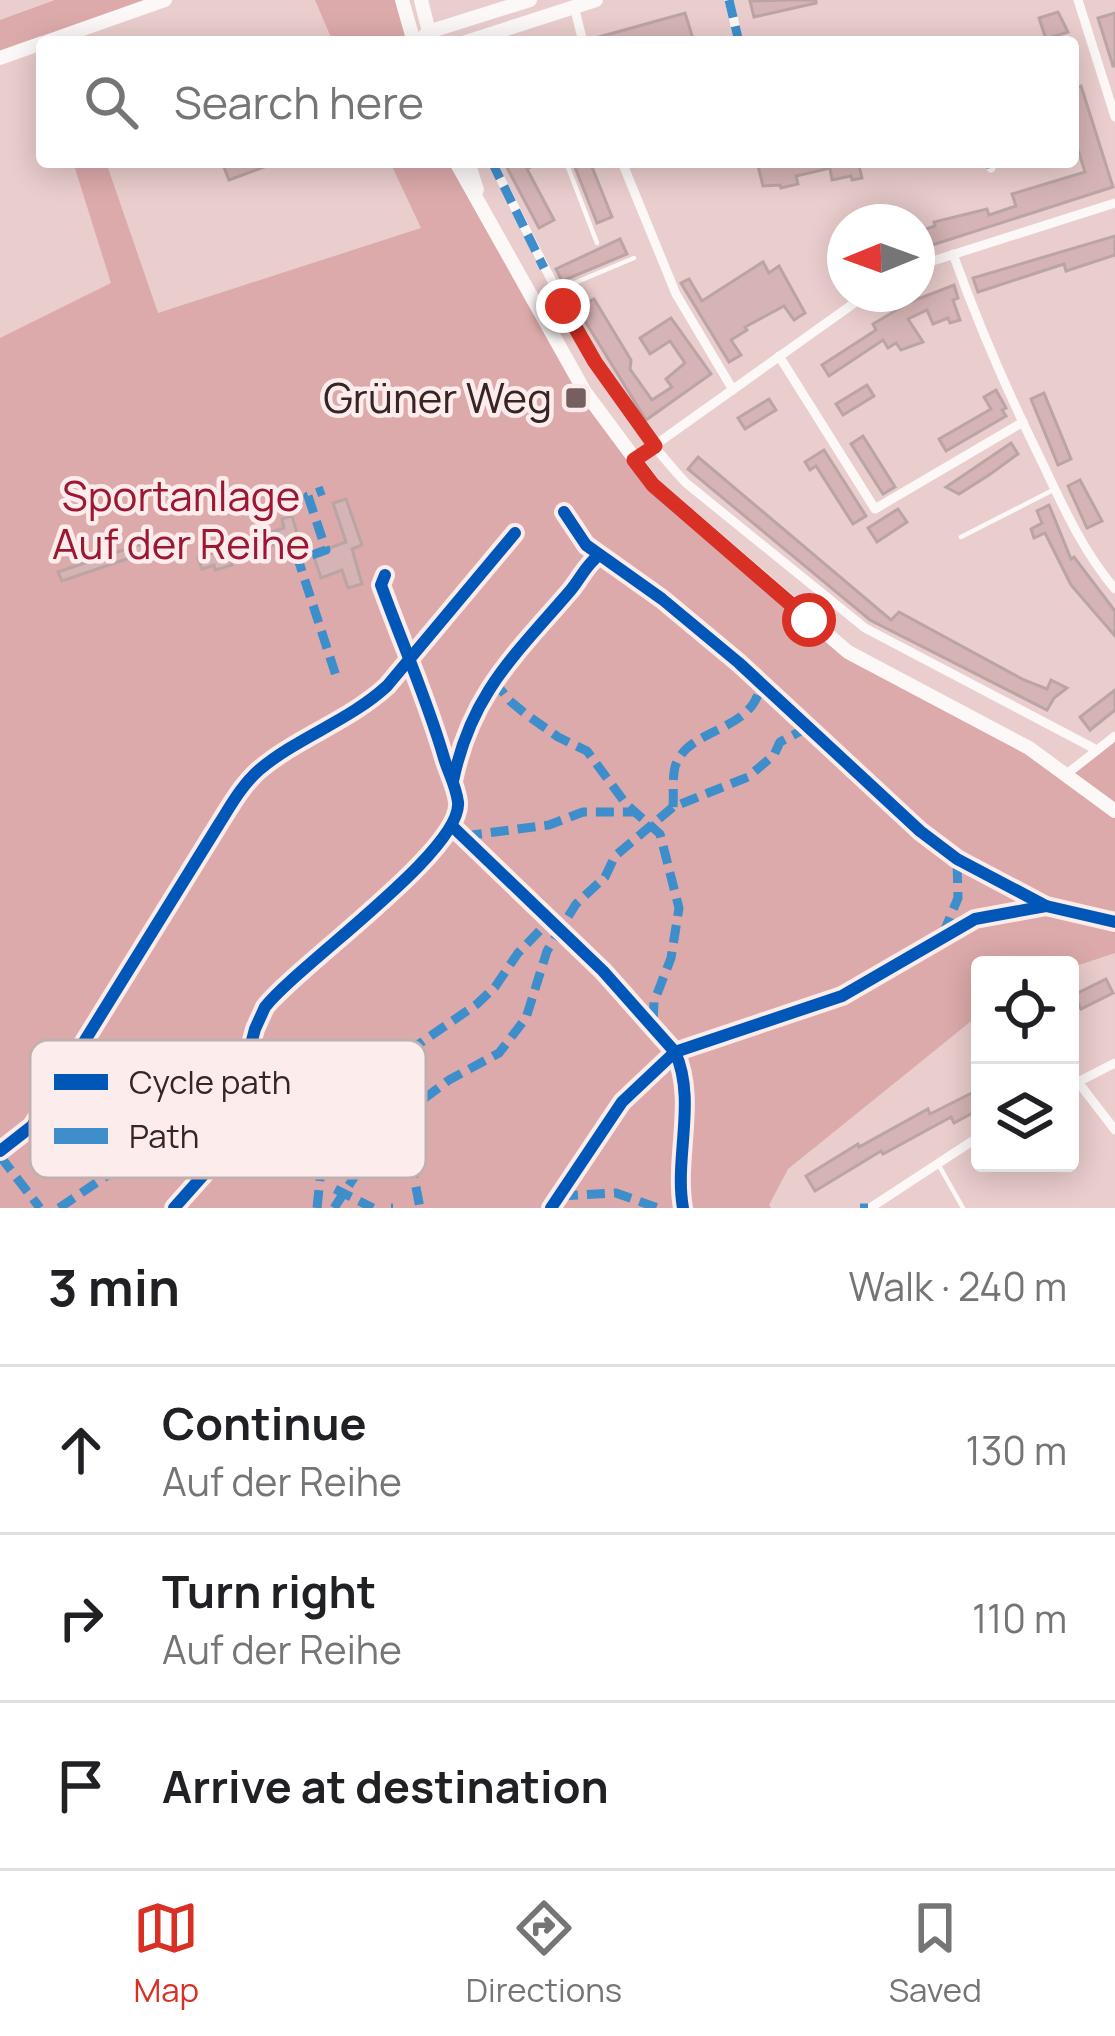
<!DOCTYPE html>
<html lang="en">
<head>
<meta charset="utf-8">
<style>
	body { margin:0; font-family:Manrope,sans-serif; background:#f2f2f2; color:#202124 }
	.controls { position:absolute; right:36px; bottom:36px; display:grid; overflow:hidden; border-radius:12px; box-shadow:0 6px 30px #0003 }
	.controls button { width:108px; height:108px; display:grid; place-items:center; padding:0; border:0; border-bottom:3px solid #e0e0e0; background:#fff; color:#202124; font:60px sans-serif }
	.compass { position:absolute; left:827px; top:204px; width:108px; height:108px; border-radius:50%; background:#fff; box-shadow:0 6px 30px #0003; rotate:269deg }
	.stop { position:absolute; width:36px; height:36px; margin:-27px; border:9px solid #d93025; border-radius:50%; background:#fff }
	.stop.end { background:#d93025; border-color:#fff; box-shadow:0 3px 12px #0008 }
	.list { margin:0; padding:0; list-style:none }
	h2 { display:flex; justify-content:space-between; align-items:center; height:156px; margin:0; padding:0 48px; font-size:51px }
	h2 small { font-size:39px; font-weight:400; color:#757577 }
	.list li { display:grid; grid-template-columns:78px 1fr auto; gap:36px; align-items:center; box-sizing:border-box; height:168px; padding:0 48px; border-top:3px solid #e0e0e0 }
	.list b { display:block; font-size:45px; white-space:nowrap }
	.list p { margin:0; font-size:39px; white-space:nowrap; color:#757577 }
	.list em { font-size:39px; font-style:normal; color:#757577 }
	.icon { flex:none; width:66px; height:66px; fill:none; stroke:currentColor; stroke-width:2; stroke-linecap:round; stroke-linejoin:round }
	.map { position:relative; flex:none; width:1115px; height:1208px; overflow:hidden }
	.search { position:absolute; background:#fff; box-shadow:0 6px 30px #0003; left:36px; right:36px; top:36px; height:132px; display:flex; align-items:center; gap:30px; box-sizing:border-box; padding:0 42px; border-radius:12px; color:#757577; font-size:45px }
	.sheet { height:660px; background:#fff }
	nav { display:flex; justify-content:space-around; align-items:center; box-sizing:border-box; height:168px; border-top:3px solid #e0e0e0; background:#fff; font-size:33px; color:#757577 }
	nav a { display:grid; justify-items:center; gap:6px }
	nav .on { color:#d93025 }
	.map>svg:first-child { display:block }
	.green { fill:#dcaaab }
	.building { fill:#d6b4b5; stroke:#bba4a4; stroke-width:3 }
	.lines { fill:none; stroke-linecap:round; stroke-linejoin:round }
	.lane { stroke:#fcf8f8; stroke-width:4.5 }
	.street { stroke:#fcf8f8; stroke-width:9 }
	.secondary { stroke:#fcf8f8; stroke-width:14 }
	.quiet { stroke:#3e8ecb; stroke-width:9; stroke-dasharray:18 9; stroke-linecap:butt }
	.cycleway-casing { stroke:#fdecec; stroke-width:20 }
	.cycleway { stroke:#0057b8; stroke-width:12 }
	.route { stroke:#d93025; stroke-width:15 }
	.poi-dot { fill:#765f5f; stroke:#fdecec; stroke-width:4.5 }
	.labels { text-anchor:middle; stroke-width:9; stroke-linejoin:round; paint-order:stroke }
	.poi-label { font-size:42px; fill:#382424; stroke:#fdecec; text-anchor:end }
	.park-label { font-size:42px; fill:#9c1732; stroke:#fdecec }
	.key { fill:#fdecec; stroke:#c2b0b0; stroke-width:3 }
	.key-label { font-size:33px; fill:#382424 }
</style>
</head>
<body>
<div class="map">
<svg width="1115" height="1208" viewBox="0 0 1115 1208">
	<rect width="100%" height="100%" fill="#eacdcd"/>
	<g class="green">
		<polygon points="55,0 156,0 0,56 0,20"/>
		<polygon points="315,0 400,0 412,42 333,42"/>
		<polygon points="73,162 106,162 158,313 421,228 390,162 454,162 650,486 808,623 1068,773 1115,736 1115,953 1070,968 980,965 980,1014 788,1169 769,1205 771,1208 0,1208 0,338 111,283"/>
	</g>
	<g class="building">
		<polygon points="787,0 816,0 816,3 754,17 750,1"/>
		<polygon points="1058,12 1068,32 1046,39 1039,18"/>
		<polygon points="685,13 694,42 592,42 592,39"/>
		<polygon points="1115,13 1115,66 1113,66 1098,18"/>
		<polygon points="1081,86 1113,187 917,250 917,232 935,226 934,222 987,209 989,215 1016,206 1012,194 1085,172 1073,134 1073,89"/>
		<polygon points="222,162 275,162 275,163 229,180"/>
		<polygon points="504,162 540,162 527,169 554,220 539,228"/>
		<polygon points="573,162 590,162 612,217 597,223"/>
		<polygon points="757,162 858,162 862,178 852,180 851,176 832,180 830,168 796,176 798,184 781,188 780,185 763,186"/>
		<polygon points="1115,236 1115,255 1066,271 1064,264 978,292 973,278"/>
		<polygon points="620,239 627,254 562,281 556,269"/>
		<polygon points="763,262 769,273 779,266 805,313 794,320 784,306 745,327 747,330 731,340 741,355 729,362 681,283 689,279 702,301"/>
		<polygon points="954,285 958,298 953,300 960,320 950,323 948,318 933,324 927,310 908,319 923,342 901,350 896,343 888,348 883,340 829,376 822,365 876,330 873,324 910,302"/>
		<polygon points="594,299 631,360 630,369 652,400 672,387 666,379 685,363 670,341 650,354 640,338 671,318 711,374 646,420 577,308"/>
		<polygon points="867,385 874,396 843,415 836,404"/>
		<polygon points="996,390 1006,408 1002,410 1006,416 946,451 939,439 991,409 984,397"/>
		<polygon points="1044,393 1071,459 1058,465 1031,399"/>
		<polygon points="769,399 776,410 745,429 738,418"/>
		<polygon points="863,436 895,487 883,494 851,444"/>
		<polygon points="1011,443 1018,454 989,475 959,494 946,487"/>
		<polygon points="824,450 866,516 853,524 816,466 810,470 805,462"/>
		<polygon points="698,457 891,620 899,612 1024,680 1047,689 1051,680 1067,688 1054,698 1047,710 870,620 688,469"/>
		<polygon points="1080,480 1102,521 1087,528 1068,486"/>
		<polygon points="346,499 362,545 352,549 362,584 348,588 342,570 321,578 313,554 346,542 333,503"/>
		<polygon points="1049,505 1071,559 1074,557 1115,611 1115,636 1071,585 1045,533 1034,538 1031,529 1042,523 1037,511"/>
		<polygon points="898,509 907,522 877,542 868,528"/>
		<polygon points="292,516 298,537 230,558 232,565 215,570 214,565 202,569 198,558 284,528 282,519"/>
		<polygon points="168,535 171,544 62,581 58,572"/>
		<polygon points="1115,690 1115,710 1090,730 1080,717"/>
		<polygon points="1106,979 1113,993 1081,1009 1074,995"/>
		<polygon points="980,1089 980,1109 954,1123 951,1117 883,1154 881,1151 815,1191 806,1176 858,1144 859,1147 928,1109 930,1114"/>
	</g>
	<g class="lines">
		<g class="lane">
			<polyline points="566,162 597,243"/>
			<polyline points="560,289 634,258"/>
			<polyline points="961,537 1055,489"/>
			<polyline points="937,1162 963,1208"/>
		</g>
		<g class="street">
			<polyline points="729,0 739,42"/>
			<polyline points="1078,0 1115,117"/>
			<polyline points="574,6 583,42"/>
			<path d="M492,162C549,274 599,390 686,483L865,628L1097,750"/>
			<polyline points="622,162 676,294 733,390"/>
			<polyline points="990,162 991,168"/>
			<path d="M953,254C978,324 1008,393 1041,460C1063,506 1082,550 1115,589"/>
			<polyline points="917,266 1115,203"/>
			<polyline points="779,356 875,509 1023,422"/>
			<polyline points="634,460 867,294"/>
			<polyline points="1068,773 1115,736"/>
			<polyline points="1078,1082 1115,1130"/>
			<polyline points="1070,1086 1115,1063"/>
			<polyline points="870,1208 980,1136"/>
		</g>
		<g class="secondary">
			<polyline points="402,0 414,42"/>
			<polyline points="421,0 430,36"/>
			<polyline points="46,42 165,0"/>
			<polyline points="419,42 428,32 530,0"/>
			<polyline points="466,42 596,0"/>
			<polyline points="0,58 42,43"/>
			<polyline points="456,162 585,392 654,485 848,652 1029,748 1115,811"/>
			<polyline points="468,162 477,190"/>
		</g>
		<g class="quiet">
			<polyline points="729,0 739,42"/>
			<polyline points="492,162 544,268"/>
			<polyline points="990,162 991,168"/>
			<polyline points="312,555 326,550 308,496 324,490"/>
			<polyline points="303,558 298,559 338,682"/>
			<polyline points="493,680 510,701 527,715 558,737 587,751 626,804 660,834 679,908 671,958 654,1002 653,1023"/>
			<path d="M673,807C674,794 672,779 675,767C687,726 755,734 761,682"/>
			<polyline points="464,836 549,825 583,812 636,812"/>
			<polyline points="943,934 958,898 957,859"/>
			<polyline points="272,1107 309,1113 356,1106"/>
			<polyline points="413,1107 417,1118 413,1172 420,1208"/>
			<polyline points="222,1154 269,1155 314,1146 329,1149 413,1107 449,1080 499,1053 526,1018 547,951 576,904 605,877 615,856 673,807 748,777 774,755 780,742 810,726"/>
			<polyline points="0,1156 40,1208"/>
			<polyline points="335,1189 373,1208"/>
			<polyline points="560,1196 616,1193 658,1208"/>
			<polyline points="59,1208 219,1100 233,1085 259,1094 314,1146"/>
			<polyline points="317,1208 322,1160 364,1096 380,1089 416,1046 477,1004 495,987 518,953 551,919"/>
			<polyline points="334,1208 355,1176 349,1138 358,1139"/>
			<polyline points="391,1208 393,1208"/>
			<polyline points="860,1208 868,1208"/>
		</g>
		<defs>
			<g id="cycleway">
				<polyline points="564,512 586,545 662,599 739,663 920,831 957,859 1046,906 1115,922"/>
				<path d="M453,781C471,694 514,656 570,591C581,578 585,566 599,555"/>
				<path d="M452,826L603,971L675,1052C697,1100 674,1158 683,1208"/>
				<path d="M0,1151L32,1126L219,824C231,805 242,785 259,770C298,737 349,721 387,686L515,533"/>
				<path d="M174,1208L222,1154L255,1029L265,1007C299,964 463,850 458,802C456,786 448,772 444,758C427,699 402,643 381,585L385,575"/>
				<polyline points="551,1208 622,1102 675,1052 842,996 975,919 1046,906"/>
			</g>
		</defs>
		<use href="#cycleway" class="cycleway-casing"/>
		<use href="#cycleway" class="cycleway"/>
	</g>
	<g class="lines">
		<polyline class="route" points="563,306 595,362 655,446 634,460 653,485 809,620"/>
	</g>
	<rect class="poi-dot" x="564" y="386" width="24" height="24" rx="6"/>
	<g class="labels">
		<g class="poi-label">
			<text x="552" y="413">Grüner Weg</text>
		</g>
		<g class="park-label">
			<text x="181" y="511">Sportanlage<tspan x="181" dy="48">Auf der Reihe</tspan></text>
		</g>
	</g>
	<rect x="30" y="1040" width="396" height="138" rx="18" class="key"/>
	<rect x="54" y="1074" width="54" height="16" fill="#0057b8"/>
	<rect x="54" y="1128" width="54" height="16" fill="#3e8ecb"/>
	<g class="key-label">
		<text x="129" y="1094">Cycle path</text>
		<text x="129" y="1148">Path</text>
	</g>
</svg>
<div class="controls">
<button><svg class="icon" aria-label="locate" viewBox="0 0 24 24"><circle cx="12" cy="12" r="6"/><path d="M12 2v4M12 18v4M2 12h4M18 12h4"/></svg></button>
<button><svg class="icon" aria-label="layers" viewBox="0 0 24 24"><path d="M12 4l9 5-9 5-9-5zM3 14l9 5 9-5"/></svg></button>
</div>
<svg class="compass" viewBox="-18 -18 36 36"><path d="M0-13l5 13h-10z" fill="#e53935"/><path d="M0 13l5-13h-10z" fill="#757577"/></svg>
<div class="stop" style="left:809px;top:620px"></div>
<div class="stop end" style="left:563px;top:306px"></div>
<div class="search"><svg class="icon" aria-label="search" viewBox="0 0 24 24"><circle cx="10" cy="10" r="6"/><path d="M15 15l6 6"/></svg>Search here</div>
</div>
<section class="sheet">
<h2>3 min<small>Walk · 240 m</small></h2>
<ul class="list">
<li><svg class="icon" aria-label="ahead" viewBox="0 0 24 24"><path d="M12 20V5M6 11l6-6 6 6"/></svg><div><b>Continue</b><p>Auf der Reihe</p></div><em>130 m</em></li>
<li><svg class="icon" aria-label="right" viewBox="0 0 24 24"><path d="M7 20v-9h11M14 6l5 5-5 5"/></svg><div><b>Turn right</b><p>Auf der Reihe</p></div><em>110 m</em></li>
<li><svg class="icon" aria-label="arrive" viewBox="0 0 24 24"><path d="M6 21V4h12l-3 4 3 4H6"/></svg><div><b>Arrive at destination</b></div></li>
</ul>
</section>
<nav>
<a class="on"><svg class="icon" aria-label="map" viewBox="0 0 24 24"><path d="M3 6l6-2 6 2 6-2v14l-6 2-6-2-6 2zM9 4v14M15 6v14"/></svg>Map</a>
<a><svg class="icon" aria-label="directions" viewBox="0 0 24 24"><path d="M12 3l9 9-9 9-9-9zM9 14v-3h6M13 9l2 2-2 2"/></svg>Directions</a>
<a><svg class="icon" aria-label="saved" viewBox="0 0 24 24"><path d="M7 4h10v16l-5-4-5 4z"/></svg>Saved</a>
</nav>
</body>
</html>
